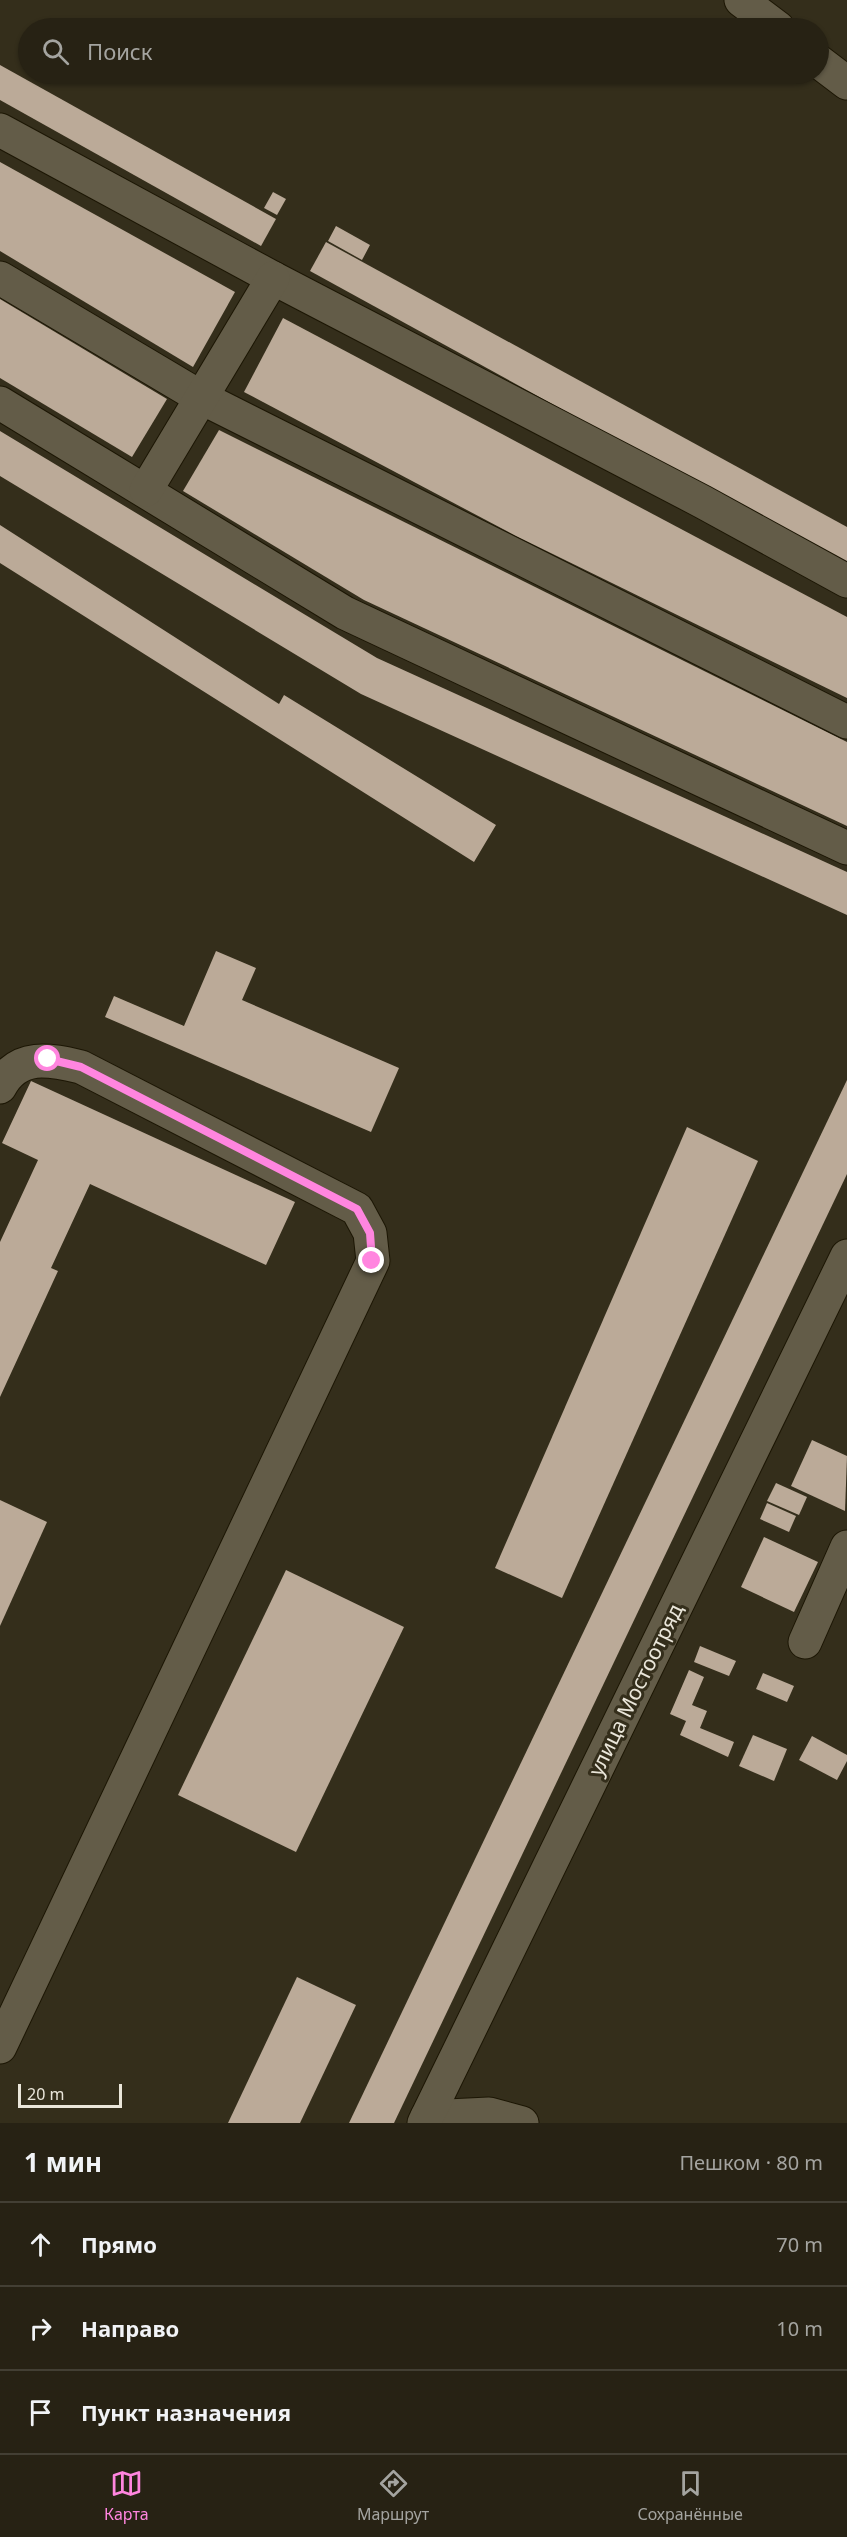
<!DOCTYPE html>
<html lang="ru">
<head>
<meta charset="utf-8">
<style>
	body { margin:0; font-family:"Noto Sans",sans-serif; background:#332f22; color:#f1f3f6 }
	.scale { position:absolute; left:18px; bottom:15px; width:104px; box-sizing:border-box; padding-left:6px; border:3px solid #eae6da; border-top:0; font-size:16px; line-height:21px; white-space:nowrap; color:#eae6da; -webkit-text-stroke:4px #342e1b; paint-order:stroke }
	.stop { position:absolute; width:18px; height:18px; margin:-14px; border:4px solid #ff85df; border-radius:50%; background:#fff }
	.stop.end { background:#ff85df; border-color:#fff; box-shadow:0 2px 6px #0008 }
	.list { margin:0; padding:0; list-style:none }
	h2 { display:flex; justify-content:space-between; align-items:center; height:78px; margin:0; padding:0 24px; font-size:26px }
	h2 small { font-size:20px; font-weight:400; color:#a4a4a0 }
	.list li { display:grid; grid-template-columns:39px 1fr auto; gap:18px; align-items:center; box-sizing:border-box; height:84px; padding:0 24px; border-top:2px solid #433f34 }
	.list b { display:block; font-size:22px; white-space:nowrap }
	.list em { font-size:20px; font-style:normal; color:#a4a4a0 }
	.icon { flex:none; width:33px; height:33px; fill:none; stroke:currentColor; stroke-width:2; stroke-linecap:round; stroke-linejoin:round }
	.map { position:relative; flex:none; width:847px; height:2123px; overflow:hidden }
	.search { position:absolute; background:#272214; box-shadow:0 2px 4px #0004; left:18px; right:18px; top:18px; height:66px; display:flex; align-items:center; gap:15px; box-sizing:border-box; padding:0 21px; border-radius:33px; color:#a4a4a0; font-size:22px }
	.sheet { height:330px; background:#272214 }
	nav { display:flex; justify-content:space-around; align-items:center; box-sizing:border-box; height:84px; border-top:2px solid #433f34; background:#272214; font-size:16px; color:#a4a4a0 }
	nav a { display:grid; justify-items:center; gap:3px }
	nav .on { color:#ff85df }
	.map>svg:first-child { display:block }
	.building { fill:#bbaa98 }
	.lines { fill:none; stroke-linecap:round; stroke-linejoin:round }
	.minor-casing { stroke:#1c1604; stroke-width:35 }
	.minor { stroke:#635c48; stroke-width:33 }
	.route { stroke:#ff85df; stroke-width:8 }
	.labels { text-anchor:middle; stroke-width:6; stroke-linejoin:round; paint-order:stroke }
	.street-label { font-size:21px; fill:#eae6da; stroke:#342e1b }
</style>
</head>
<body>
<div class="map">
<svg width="847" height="2123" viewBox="0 0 847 2123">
	<rect width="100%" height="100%" fill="#342e1b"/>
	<g class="building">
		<polygon points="0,65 276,219 261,246 0,100"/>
		<polygon points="0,162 235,292 193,367 0,251"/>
		<polygon points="273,192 286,199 277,215 264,208"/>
		<polygon points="336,226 370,245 362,260 328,241"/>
		<polygon points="326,242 847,527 847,566 310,271"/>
		<polygon points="0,299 167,399 132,457 0,378"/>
		<polygon points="283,318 847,617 847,698 516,536 244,392"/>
		<polygon points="219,430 847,742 847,826 364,600 183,491"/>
		<polygon points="0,431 377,658 847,872 847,915 361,694 0,476"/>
		<polygon points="0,525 279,704 284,695 496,825 474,862 0,563"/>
		<polygon points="216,951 256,968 242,1000 399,1068 371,1132 105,1017 114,996 184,1026"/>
		<polygon points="847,1080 847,1174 394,2123 349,2123"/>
		<polygon points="31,1081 295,1202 266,1265 90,1184 51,1268 58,1271 0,1397 0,1242 38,1160 2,1143"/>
		<polygon points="687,1127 758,1161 562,1598 495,1568"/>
		<polygon points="812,1440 847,1456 845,1511 791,1486"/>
		<polygon points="776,1483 807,1497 799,1515 767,1501"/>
		<polygon points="0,1500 47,1522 0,1626"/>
		<polygon points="767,1503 796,1516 789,1532 760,1519"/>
		<polygon points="764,1537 818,1562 794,1612 741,1587"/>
		<polygon points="286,1570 404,1627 296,1852 178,1795"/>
		<polygon points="700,1646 736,1661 729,1676 694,1662"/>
		<polygon points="689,1670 704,1677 692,1705 707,1711 700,1728 734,1742 728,1757 680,1735 686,1721 670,1714"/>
		<polygon points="763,1673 794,1686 787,1702 756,1689"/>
		<polygon points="753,1735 787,1749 774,1781 739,1766"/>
		<polygon points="812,1736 847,1755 847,1761 837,1780 799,1760"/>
		<polygon points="297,1977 356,2005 300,2123 228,2123"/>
	</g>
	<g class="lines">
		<defs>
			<g id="minor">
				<polyline points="741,0 778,28"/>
				<polyline points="818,61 847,83"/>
				<polyline points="0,130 273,278 703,502 847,581"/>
				<polyline points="0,278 202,398 847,722"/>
				<polyline points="0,403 345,613 847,848"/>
				<polyline points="146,490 273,278"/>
				<path d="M0,1087C18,1052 51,1060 81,1067L357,1209L370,1233L373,1261L0,2047"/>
				<polyline points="805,1642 847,1547"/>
				<polyline points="427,2117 489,2114 522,2123"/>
				<polyline points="424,2123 847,1256"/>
			</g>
		</defs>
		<use href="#minor" class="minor-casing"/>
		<use href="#minor" class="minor"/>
	</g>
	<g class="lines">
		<polyline class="route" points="48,1059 81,1067 357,1209 370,1233 372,1261"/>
	</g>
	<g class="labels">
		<g class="street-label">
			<text transform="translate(636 1690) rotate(-64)" y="7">улица Мостоотряд</text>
		</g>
	</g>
</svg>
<div class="scale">20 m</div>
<div class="stop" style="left:48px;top:1059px"></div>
<div class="stop end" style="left:372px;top:1261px"></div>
<div class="search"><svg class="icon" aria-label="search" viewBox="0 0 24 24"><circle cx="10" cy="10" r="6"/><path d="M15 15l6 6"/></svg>Поиск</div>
</div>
<section class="sheet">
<h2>1 мин<small>Пешком · 80 m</small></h2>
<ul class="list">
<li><svg class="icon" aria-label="ahead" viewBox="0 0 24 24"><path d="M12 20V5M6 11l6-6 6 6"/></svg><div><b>Прямо</b></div><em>70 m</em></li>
<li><svg class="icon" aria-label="right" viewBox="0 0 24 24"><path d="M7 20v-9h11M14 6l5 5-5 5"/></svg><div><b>Направо</b></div><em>10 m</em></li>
<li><svg class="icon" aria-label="arrive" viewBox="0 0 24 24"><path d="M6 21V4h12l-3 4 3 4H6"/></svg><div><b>Пункт назначения</b></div></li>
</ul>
</section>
<nav>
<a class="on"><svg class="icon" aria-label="map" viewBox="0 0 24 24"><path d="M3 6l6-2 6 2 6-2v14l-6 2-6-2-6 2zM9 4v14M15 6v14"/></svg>Карта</a>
<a><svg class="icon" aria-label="directions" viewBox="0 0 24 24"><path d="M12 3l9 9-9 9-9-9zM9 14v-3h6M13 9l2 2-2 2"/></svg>Маршрут</a>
<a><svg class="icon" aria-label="saved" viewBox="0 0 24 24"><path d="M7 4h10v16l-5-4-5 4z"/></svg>Сохранённые</a>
</nav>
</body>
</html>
